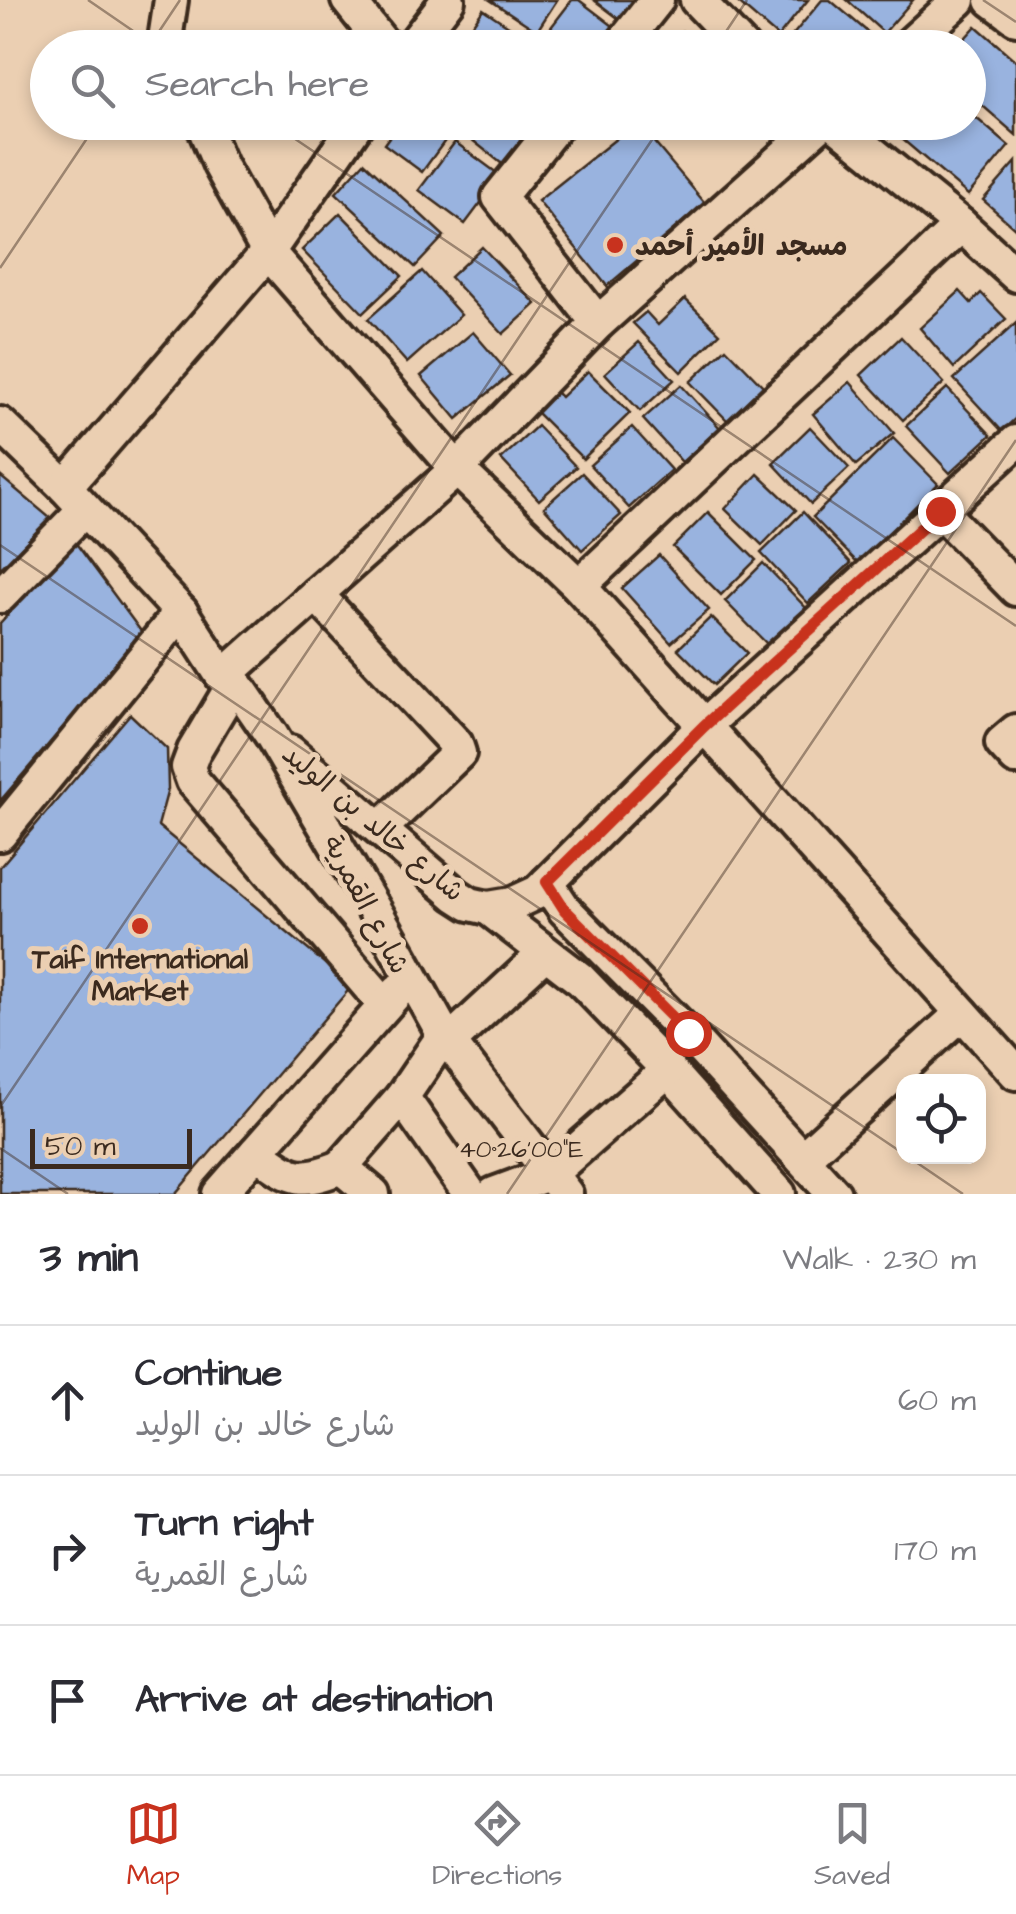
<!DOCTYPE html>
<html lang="en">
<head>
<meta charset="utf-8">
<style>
	body { margin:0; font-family:"Architects Daughter","Playpen Sans Arabic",sans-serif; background:#f2f2f3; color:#2b2b33 }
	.controls { position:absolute; right:30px; bottom:30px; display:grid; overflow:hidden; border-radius:20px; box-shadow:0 5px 15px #0003 }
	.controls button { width:90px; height:90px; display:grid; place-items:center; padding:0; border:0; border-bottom:2px solid #e1e1e2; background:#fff; color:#2b2b33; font:50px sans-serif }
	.scale { position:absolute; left:30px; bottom:25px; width:162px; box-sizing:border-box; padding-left:10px; border:5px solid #3b2a1e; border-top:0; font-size:28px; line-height:35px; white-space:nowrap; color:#3b2a1e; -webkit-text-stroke:8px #ebcfb2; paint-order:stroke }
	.stop { position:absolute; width:30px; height:30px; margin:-22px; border:8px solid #c8321e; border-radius:50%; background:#fff }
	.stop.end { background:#c8321e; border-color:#fff; box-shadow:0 2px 10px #0008 }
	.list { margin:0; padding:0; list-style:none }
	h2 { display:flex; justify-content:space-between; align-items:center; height:130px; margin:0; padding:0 40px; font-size:42px }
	h2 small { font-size:32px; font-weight:400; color:#7c7c81 }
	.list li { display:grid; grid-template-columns:65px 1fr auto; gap:30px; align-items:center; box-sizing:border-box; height:150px; padding:0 40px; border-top:2px solid #e1e1e2 }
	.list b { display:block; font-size:38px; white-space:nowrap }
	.list p { margin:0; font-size:32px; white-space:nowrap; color:#7c7c81 }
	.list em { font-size:32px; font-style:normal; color:#7c7c81 }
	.icon { flex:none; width:55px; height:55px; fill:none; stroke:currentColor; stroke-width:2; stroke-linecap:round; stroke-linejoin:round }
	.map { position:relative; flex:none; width:1016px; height:1194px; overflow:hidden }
	.search { position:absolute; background:#fff; box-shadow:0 5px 15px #0003; left:30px; right:30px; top:30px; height:110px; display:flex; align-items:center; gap:25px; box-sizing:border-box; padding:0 35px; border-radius:55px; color:#7c7c81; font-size:38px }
	.sheet { height:580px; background:#fff }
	nav { display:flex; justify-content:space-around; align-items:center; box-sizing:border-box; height:140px; border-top:2px solid #e1e1e2; background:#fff; font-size:28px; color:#7c7c81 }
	nav a { display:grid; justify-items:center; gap:5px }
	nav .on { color:#c8321e }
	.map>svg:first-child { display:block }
	.building { fill:#99b3df; stroke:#3b2a1e; stroke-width:2.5 }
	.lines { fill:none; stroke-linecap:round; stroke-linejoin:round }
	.minor-casing { stroke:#3b2a1e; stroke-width:40 }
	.minor { stroke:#ebcfb2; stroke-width:32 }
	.route { stroke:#c8321e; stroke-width:12 }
	.ticks { fill:none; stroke:#3b2a1e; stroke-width:2.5; stroke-opacity:0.45 }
	.poi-dot { fill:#c8321e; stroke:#ebcfb2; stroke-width:4 }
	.labels { text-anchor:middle; stroke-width:10; stroke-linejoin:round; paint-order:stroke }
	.poi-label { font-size:28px; font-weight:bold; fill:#3b2a1e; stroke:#ebcfb2; text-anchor:start }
	.street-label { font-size:28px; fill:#3b2a1e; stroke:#ebcfb2 }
	.ticks-label { font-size:25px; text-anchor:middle; fill:#3b2a1e; stroke:#ebcfb2; stroke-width:10; stroke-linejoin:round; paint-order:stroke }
</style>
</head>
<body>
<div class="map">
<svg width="1016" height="1194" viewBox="0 0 1016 1194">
	<rect width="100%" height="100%" fill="#ebcfb2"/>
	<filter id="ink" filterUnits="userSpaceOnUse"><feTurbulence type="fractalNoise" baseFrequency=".01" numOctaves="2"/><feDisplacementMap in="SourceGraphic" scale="20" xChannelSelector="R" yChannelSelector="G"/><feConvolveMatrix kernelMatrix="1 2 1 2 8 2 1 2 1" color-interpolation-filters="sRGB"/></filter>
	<g filter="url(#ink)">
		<g class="building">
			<polygon points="490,0 557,0 537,31"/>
			<polygon points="572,0 579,0 621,32 610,48 552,48 542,39"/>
			<polygon points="594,0 650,0 630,27"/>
			<polygon points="735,0 808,0 778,37"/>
			<polygon points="822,0 830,0 870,34 858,48 782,48"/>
			<polygon points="847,0 913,0 884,33"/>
			<polygon points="483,9 528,39 523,48 467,48 460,43"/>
			<polygon points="976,26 1016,61 1016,135 968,93 968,48 956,48"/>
			<polygon points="682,31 696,48 662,48"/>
			<polygon points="968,111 1009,146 968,195 882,122 968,122"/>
			<polygon points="400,122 427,122 447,138 422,172 384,144"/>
			<polygon points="475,122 540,122 507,168 466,135"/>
			<polygon points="637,122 705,203 607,286 538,201"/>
			<polygon points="455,142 501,176 465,224 419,190"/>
			<polygon points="364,162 444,236 415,267 336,193"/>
			<polygon points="1016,162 1016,229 983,200"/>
			<polygon points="340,213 402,276 363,313 302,250"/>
			<polygon points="482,247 536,304 503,334 450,277"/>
			<polygon points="422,271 461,315 407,363 368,319"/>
			<polygon points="960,291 971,303 981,293 1006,319 954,368 920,328"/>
			<polygon points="685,299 720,333 681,372 633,323 646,312 658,325"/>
			<polygon points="1016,323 1016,418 1002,431 954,379"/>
			<polygon points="473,332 510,375 457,419 421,376"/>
			<polygon points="901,337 944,383 903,420 861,375"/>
			<polygon points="639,342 674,380 640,411 605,373"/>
			<polygon points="726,348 763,386 728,421 690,382"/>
			<polygon points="588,371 630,413 583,459 534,410 554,390 561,397"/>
			<polygon points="850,382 894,433 856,465 813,414"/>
			<polygon points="681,385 720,428 682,462 643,419"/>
			<polygon points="947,388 991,435 950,473 906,426"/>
			<polygon points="537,426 576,467 539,500 501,459"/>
			<polygon points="632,427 671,470 629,508 590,465"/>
			<polygon points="810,427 849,468 811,504 773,463"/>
			<polygon points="893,438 938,484 858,563 813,517"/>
			<polygon points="582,473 621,515 582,550 544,507"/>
			<polygon points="758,474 796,510 762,545 725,509"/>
			<polygon points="0,476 50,518 0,569"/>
			<polygon points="708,512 756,560 721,595 673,547"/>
			<polygon points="803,512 851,563 808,603 761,553"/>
			<polygon points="75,542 143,634 0,801 0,623"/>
			<polygon points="659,555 709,610 671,643 622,588"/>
			<polygon points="763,563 809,611 771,648 725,601"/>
			<polygon points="711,617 747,653 714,685 678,649"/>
			<polygon points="130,714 167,749 168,789 158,826 352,986 175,1194 0,1194 0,867"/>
		</g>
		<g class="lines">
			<defs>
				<g id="minor">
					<polyline points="171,0 166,33 172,48"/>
					<polyline points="348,0 386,48"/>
					<polyline points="697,0 743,48"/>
					<polyline points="992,0 1016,18"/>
					<polyline points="411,48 448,0"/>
					<polyline points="619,48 657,0"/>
					<polyline points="906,48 959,0"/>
					<polyline points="202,122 220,165 268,252 457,469 579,586 1016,1073"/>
					<polyline points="559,122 499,197 598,323"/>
					<polyline points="834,122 961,225 1016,275"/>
					<polyline points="0,424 65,487 181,612 223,677 235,682 272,736 378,916 444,1035 566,1194"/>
					<polyline points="65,487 268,252 358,122"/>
					<polyline points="940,511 1016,589"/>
					<polyline points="579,586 961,225"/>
					<polyline points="316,594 456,744 459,753 381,828"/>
					<polyline points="0,596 85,509"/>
					<polyline points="223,677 457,469 598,323 822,122"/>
					<polyline points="235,682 194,751 188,767 193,781 385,1005"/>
					<polyline points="1016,731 1002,743 1016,758"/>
					<polyline points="290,752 456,895 470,904 488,908 580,979 668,1070 779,1194"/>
					<polyline points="0,834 181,612"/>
					<polyline points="547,883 565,910 687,1033 834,1194"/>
					<polyline points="488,908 512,904 538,892 705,725 1016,442"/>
					<polyline points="444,1035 402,1097 470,1194"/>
					<polyline points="449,1042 545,953"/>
					<path d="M256,1152C293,1179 298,1184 341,1167"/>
					<polyline points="802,1159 962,1013"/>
					<polyline points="219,1194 398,991"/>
					<polyline points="373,1194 341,1167 402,1097"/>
					<polyline points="494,1194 551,1173 668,1070"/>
				</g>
			</defs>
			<use href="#minor" class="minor-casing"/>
			<use href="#minor" class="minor"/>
		</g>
	</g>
	<g class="lines" filter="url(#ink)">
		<polyline class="route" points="688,1033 565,910 547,882 704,726 940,511"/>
	</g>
	<path class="ticks" d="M88,0L158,48M983,0L1016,22M148,48L180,0M715,48L747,0M270,122L1016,626M0,268L98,122M0,545L904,1154M0,1107L664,122M0,1148L68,1194M907,1156L963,1194M507,1194L1016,440"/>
	<g class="poi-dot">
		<circle cx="615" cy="245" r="10"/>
		<circle cx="140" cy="926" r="10"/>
	</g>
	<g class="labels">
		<g class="poi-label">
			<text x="635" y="255">مسجد الأمير أحمد</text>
			<text x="140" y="968" text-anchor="middle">Taif International<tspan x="140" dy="32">Market</tspan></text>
		</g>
		<g class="street-label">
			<text transform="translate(374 822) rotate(40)" y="10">شارع خالد بن الوليد</text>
			<text transform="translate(367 904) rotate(62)" y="10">شارع القمرية</text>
		</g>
	</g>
	<g class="ticks-label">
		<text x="521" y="1157">40°26'00"E</text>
	</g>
</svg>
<div class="controls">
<button><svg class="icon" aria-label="locate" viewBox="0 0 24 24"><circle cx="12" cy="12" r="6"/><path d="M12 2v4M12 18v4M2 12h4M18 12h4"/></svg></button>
</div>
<div class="scale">50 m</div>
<div class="stop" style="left:688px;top:1033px"></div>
<div class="stop end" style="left:940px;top:511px"></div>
<div class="search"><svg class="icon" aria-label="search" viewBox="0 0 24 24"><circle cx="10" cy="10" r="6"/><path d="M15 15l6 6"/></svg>Search here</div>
</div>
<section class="sheet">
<h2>3 min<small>Walk · 230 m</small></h2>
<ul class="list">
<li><svg class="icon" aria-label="ahead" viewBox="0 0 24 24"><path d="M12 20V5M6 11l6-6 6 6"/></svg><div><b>Continue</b><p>شارع خالد بن الوليد</p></div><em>60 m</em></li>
<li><svg class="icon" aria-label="right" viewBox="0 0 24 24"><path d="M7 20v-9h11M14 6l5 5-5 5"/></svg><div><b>Turn right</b><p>شارع القمرية</p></div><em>170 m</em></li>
<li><svg class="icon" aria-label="arrive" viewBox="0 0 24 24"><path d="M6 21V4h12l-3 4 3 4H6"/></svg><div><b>Arrive at destination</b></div></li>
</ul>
</section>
<nav>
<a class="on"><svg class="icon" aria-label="map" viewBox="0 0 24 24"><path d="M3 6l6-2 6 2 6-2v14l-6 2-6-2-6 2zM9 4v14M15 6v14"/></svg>Map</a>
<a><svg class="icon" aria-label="directions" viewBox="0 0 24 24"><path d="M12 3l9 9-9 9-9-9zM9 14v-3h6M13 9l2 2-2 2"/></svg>Directions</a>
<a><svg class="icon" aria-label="saved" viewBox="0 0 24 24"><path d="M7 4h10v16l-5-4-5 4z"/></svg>Saved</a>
</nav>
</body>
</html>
